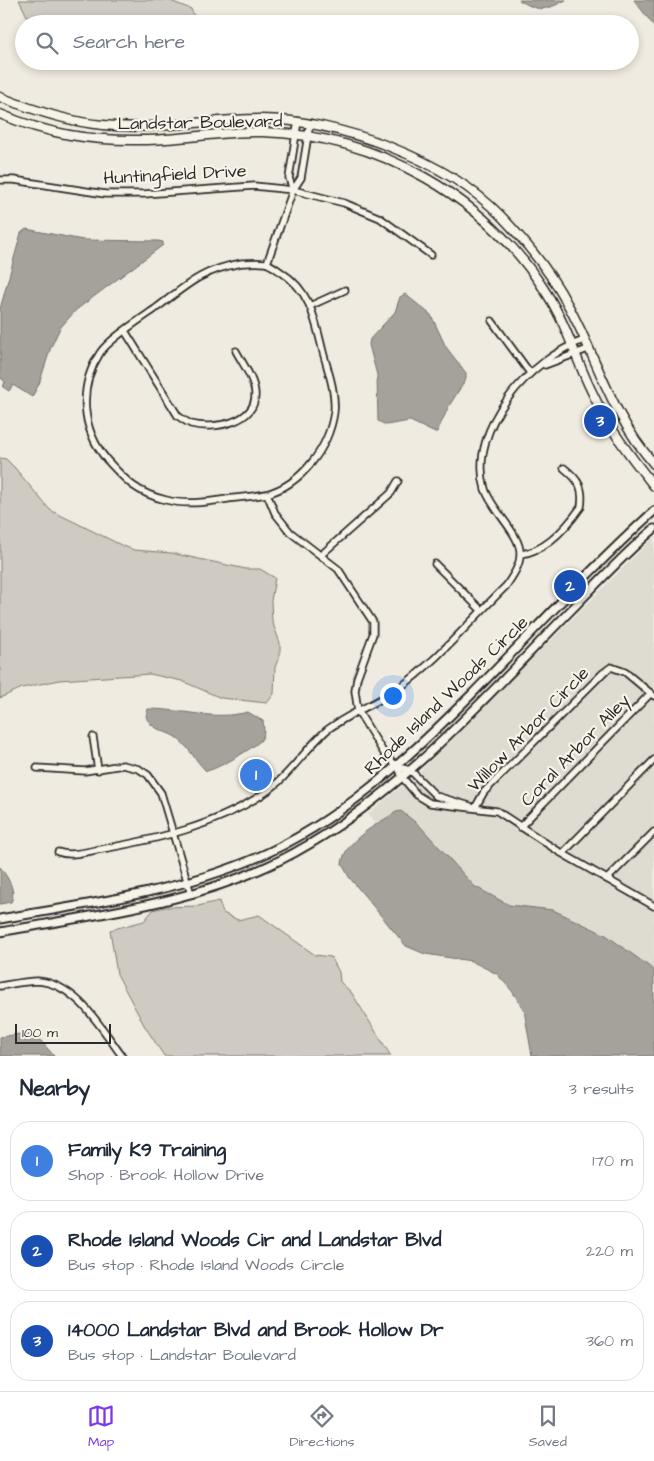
<!DOCTYPE html>
<html lang="en">
<head>
<meta charset="utf-8">
<style>
	body { margin:0; font-family:"Architects Daughter",sans-serif; background:#f2f2f3; color:#1f2937 }
	.scale { position:absolute; left:15px; bottom:12px; width:96px; box-sizing:border-box; padding-left:5px; border:2px solid #2b2b2b; border-top:0; font-size:14px; line-height:18px; white-space:nowrap; color:#2b2b2b; -webkit-text-stroke:4px #f7f3e8; paint-order:stroke }
	.you { position:absolute; left:392px; top:695px; width:18px; height:18px; margin:-12px; border:4px solid #fff; border-radius:50%; background:#1a73e8; box-shadow:0 0 0 8px #1a73e833 }
	.badge { display:grid; place-items:center; width:32px; height:32px; border-radius:50%; background:#7c3aed; color:#fff; font-size:16px; font-weight:700 }
	.pin { position:absolute; translate:-50% -50%; border:2px solid #fff; box-shadow:0 1px 5px #0006 }
	.list { margin:0; padding:0; list-style:none }
	h2 { display:flex; justify-content:space-between; align-items:center; height:65px; margin:0; padding:0 20px; font-size:21px }
	h2 small { font-size:16px; font-weight:400; color:#747a83 }
	.list li { display:grid; grid-template-columns:32px 1fr auto; gap:15px; align-items:center; box-sizing:border-box; height:80px; margin:0 10px 10px; padding:0 10px; border:1px solid #e0e1e3; border-radius:20px }
	.list b { display:block; font-size:19px; white-space:nowrap }
	.list p { margin:0; font-size:16px; white-space:nowrap; color:#747a83 }
	.list em { font-size:16px; font-style:normal; color:#747a83 }
	.icon { flex:none; width:28px; height:28px; fill:none; stroke:currentColor; stroke-width:2; stroke-linecap:round; stroke-linejoin:round }
	.map { position:relative; flex:none; width:654px; height:1056px; overflow:hidden }
	.search { position:absolute; background:#fff; box-shadow:0 2px 8px #0003; left:15px; right:15px; top:15px; height:55px; display:flex; align-items:center; gap:12px; box-sizing:border-box; padding:0 18px; border-radius:28px; color:#747a83; font-size:19px }
	.sheet { height:335px; background:#fff }
	nav { display:flex; justify-content:space-around; align-items:center; box-sizing:border-box; height:70px; border-top:1px solid #e0e1e3; background:#fff; font-size:14px; color:#747a83 }
	nav a { display:grid; justify-items:center; gap:2px }
	nav .on { color:#7c3aed }
	.map>svg:first-child { display:block }
	.built { fill:#dedbd1 }
	.green { fill:#cfcbc2; stroke:#7d7b76 }
	.water { fill:#a4a29a; stroke:#74726e }
	.lines { fill:none; stroke-linecap:round; stroke-linejoin:round }
	.minor-casing { stroke:#2b2b2b; stroke-width:9 }
	.tertiary-casing { stroke:#2b2b2b; stroke-width:11 }
	.secondary-casing { stroke:#2b2b2b; stroke-width:11 }
	.minor { stroke:#f7f3e8; stroke-width:5.5 }
	.tertiary { stroke:#f7f3e8; stroke-width:7 }
	.secondary { stroke:#f7f3e8; stroke-width:8 }
	.labels { text-anchor:middle; stroke-width:4.5; stroke-linejoin:round; paint-order:stroke }
	.street-label { font-size:18px; fill:#2b2b2b; stroke:#f7f3e8 }
</style>
</head>
<body>
<div class="map">
<svg width="654" height="1056" viewBox="0 0 654 1056">
	<rect width="100%" height="100%" fill="#efebe0"/>
	<filter id="ink" filterUnits="userSpaceOnUse"><feTurbulence type="fractalNoise" baseFrequency=".02" numOctaves="2"/><feDisplacementMap in="SourceGraphic" scale="10" xChannelSelector="R" yChannelSelector="G"/><feConvolveMatrix kernelMatrix="1 2 1 2 8 2 1 2 1" color-interpolation-filters="sRGB"/></filter>
	<g filter="url(#ink)">
		<polygon class="built" points="654,537 654,1056 574,1027 368,814 420,771"/>
		<g class="green">
			<polygon points="19,0 168,0 191,9 197,24 31,24"/>
			<polygon points="0,458 6,459 14,467 50,510 121,545 134,550 171,553 246,569 260,569 275,578 271,601 272,621 280,643 280,655 275,667 274,694 267,703 221,698 182,681 150,674 59,680 22,688 0,698"/>
			<polygon points="219,901 223,913 238,920 259,915 315,955 331,957 339,972 340,982 351,992 391,1056 164,1056 144,1025 117,974 110,930 144,921 153,910 165,907 198,906"/>
		</g>
		<g class="water">
			<path d="M519,0H566C545,11 539,12 519,0Z"/>
			<polygon points="634,0 654,0 654,26"/>
			<polygon points="26,229 83,240 158,241 163,242 163,245 76,310 60,328 51,347 39,384 32,397 13,385 9,391 3,387 5,382 0,377 0,309 21,233"/>
			<polygon points="405,294 431,315 446,347 466,373 466,379 449,406 437,432 433,432 410,421 386,425 378,421 377,375 369,345 370,339 395,312 400,297"/>
			<path d="M148,709C184,709 212,721 248,712L263,721C264,728 265,734 261,740C254,748 216,770 206,771C194,759 188,745 174,736C164,731 149,728 146,716Z"/>
			<path d="M401,811L420,826L474,886L509,905L553,910L606,935L654,970V1056H532L524,1010L512,991L497,974L471,961L425,954L406,946L349,877L342,864C344,840 378,824 396,812Z"/>
			<path d="M0,867C7,876 17,891 11,902L0,904Z"/>
			<polygon points="26,1033 41,1041 54,1056 0,1056 0,1037"/>
		</g>
		<g class="lines">
			<defs>
				<g id="minor">
					<polyline points="0,180 14,180 105,194 144,194 254,186 293,190 344,203 380,218 431,255"/>
					<polyline points="293,190 289,178 298,121"/>
					<path d="M242,263C249,263 257,262 265,263C271,264 276,269 281,272C311,291 315,320 323,352C328,371 336,392 334,412C329,448 301,485 266,494C256,496 245,497 235,498C212,501 189,506 166,500C137,493 127,482 107,460C81,429 78,387 100,353C109,339 141,319 155,309C187,285 201,270 242,263Z"/>
					<polyline points="267,263 293,190 301,178 310,123"/>
					<polyline points="312,305 345,290"/>
					<polyline points="492,321 530,373"/>
					<path d="M125,331L178,416C182,419 187,422 191,424C213,430 257,423 255,393C254,379 243,364 236,351"/>
					<polyline points="545,365 588,349"/>
					<polyline points="267,494 275,513 290,532 338,569 373,622 373,634 357,678 355,691 358,711 385,755 398,767 402,777 417,795 430,803 497,811 558,851 654,906"/>
					<path d="M521,554C546,551 567,527 581,507C584,488 579,480 564,468"/>
					<polyline points="321,555 391,493 398,481"/>
					<polyline points="435,564 481,610"/>
					<polyline points="93,737 98,770"/>
					<polyline points="398,767 410,770 436,796 470,806"/>
					<polyline points="37,768 85,771 123,765 139,769 148,775 161,793 191,894"/>
					<polyline points="475,808 484,792 603,673 611,667 625,672 654,696"/>
					<polyline points="520,827 651,693"/>
					<path d="M58,852C72,857 88,851 102,849C158,839 215,826 263,794C289,777 304,750 327,730C349,713 376,704 399,688C435,663 474,617 506,586C512,577 520,566 520,555C522,535 492,511 485,489C467,428 531,358 584,340"/>
					<polyline points="563,853 654,760"/>
					<polyline points="607,879 654,832"/>
					<path d="M0,986C12,984 26,981 38,981C77,984 101,1028 122,1056"/>
				</g>
				<g id="tertiary">
					<path d="M0,919C86,904 174,893 256,858C340,822 407,759 471,695C531,634 590,569 654,511"/>
					<path d="M0,932C99,914 204,902 294,853C404,793 488,694 574,607C600,580 625,553 654,529"/>
				</g>
				<g id="secondary">
					<path d="M0,97C33,110 68,122 103,125C155,131 208,119 260,119C337,119 447,160 501,216C527,243 550,271 568,305C598,360 611,415 654,464"/>
					<path d="M0,114C47,134 90,141 142,140C182,140 222,131 262,132C377,135 486,196 547,294C567,325 576,360 592,392C608,427 630,456 654,486"/>
				</g>
			</defs>
			<use href="#minor" class="minor-casing"/>
			<use href="#tertiary" class="tertiary-casing"/>
			<use href="#secondary" class="secondary-casing"/>
			<use href="#minor" class="minor"/>
			<use href="#tertiary" class="tertiary"/>
			<use href="#secondary" class="secondary"/>
		</g>
	</g>
	<g class="labels">
		<g class="street-label">
			<text transform="translate(200 122) rotate(-1)" y="6">Landstar Boulevard</text>
			<text transform="translate(175 174) rotate(-3)" y="6">Huntingfield Drive</text>
			<text transform="translate(446 695) rotate(-44)" y="6">Rhode Island Woods Circle</text>
			<text transform="translate(528 729) rotate(-46)" y="6">Willow Arbor Circle</text>
			<text transform="translate(575 750) rotate(-46)" y="6">Coral Arbor Alley</text>
		</g>
	</g>
</svg>
<div class="scale">100 m</div>
<div class="you"></div>
<div class="pin badge" style="left:256px;top:775px;background:#3f7fe0">1</div>
<div class="pin badge" style="left:570px;top:586px;background:#1a4fb4">2</div>
<div class="pin badge" style="left:600px;top:421px;background:#1a4fb4">3</div>
<div class="search"><svg class="icon" aria-label="search" viewBox="0 0 24 24"><circle cx="10" cy="10" r="6"/><path d="M15 15l6 6"/></svg>Search here</div>
</div>
<section class="sheet">
<h2>Nearby<small>3 results</small></h2>
<ul class="list">
<li><span class="badge" style="background:#3f7fe0">1</span><div><b>Family K9 Training</b><p>Shop · Brook Hollow Drive</p></div><em>170 m</em></li>
<li><span class="badge" style="background:#1a4fb4">2</span><div><b>Rhode Island Woods Cir and Landstar Blvd</b><p>Bus stop · Rhode Island Woods Circle</p></div><em>220 m</em></li>
<li><span class="badge" style="background:#1a4fb4">3</span><div><b>14000 Landstar Blvd and Brook Hollow Dr</b><p>Bus stop · Landstar Boulevard</p></div><em>360 m</em></li>
</ul>
</section>
<nav>
<a class="on"><svg class="icon" aria-label="map" viewBox="0 0 24 24"><path d="M3 6l6-2 6 2 6-2v14l-6 2-6-2-6 2zM9 4v14M15 6v14"/></svg>Map</a>
<a><svg class="icon" aria-label="directions" viewBox="0 0 24 24"><path d="M12 3l9 9-9 9-9-9zM9 14v-3h6M13 9l2 2-2 2"/></svg>Directions</a>
<a><svg class="icon" aria-label="saved" viewBox="0 0 24 24"><path d="M7 4h10v16l-5-4-5 4z"/></svg>Saved</a>
</nav>
</body>
</html>
